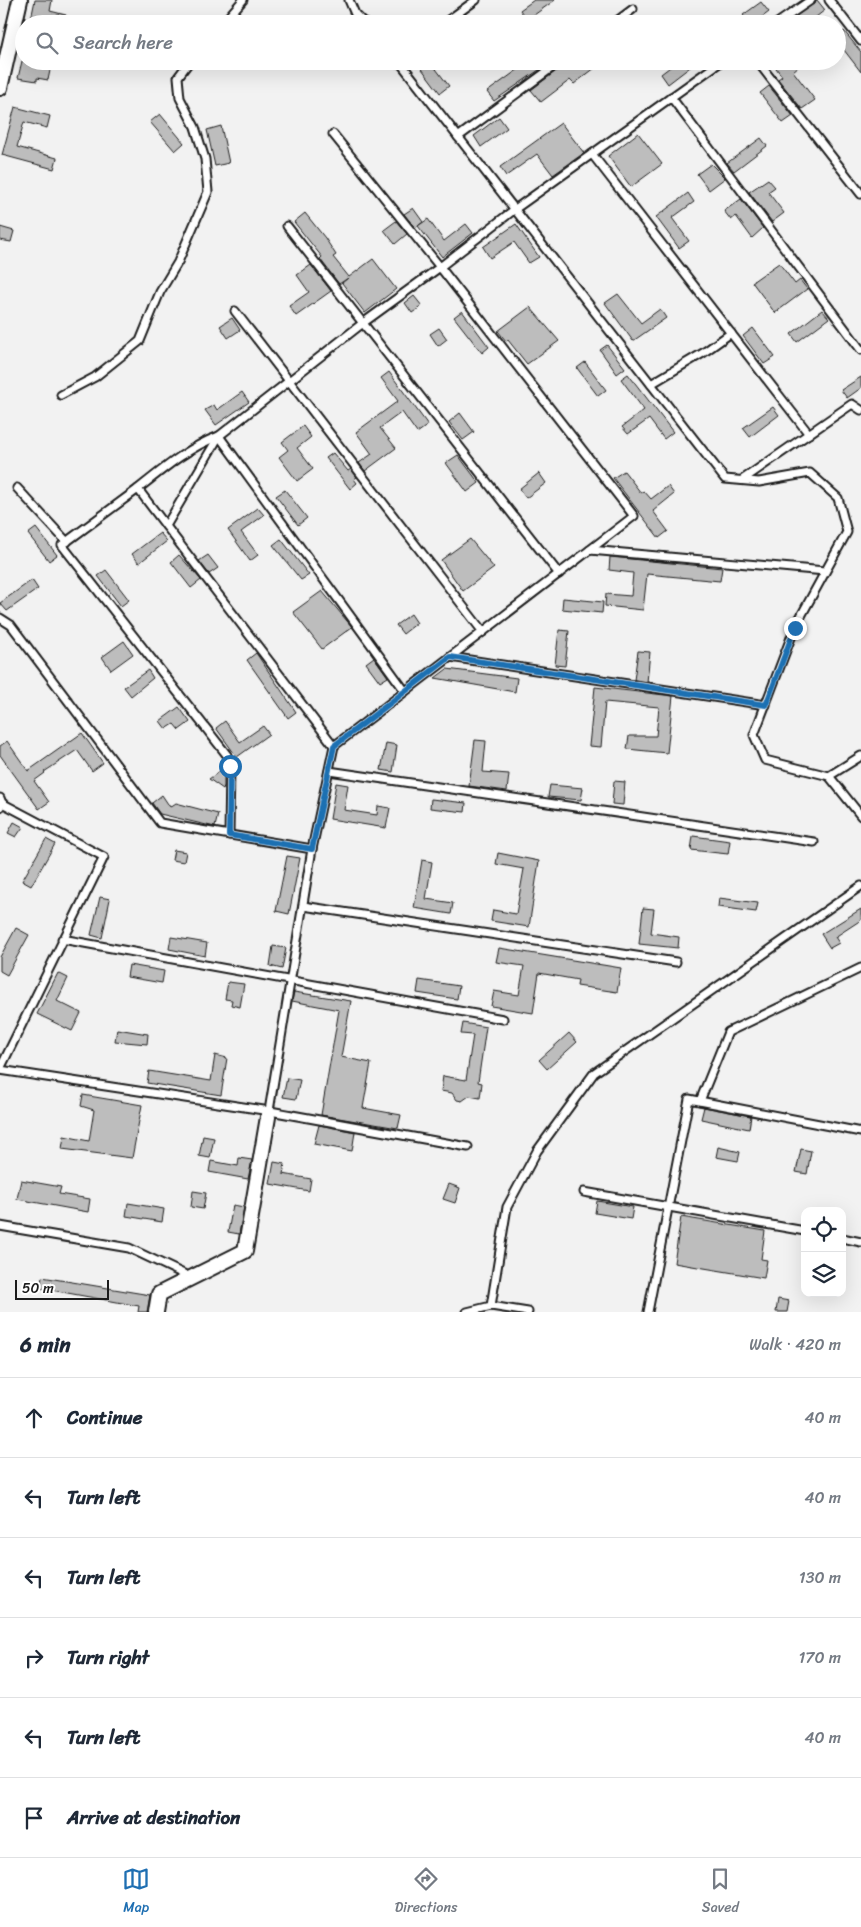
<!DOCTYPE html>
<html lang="en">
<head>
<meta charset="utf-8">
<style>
	body { margin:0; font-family:Sriracha,sans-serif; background:#f2f2f3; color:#1f2937 }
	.controls { position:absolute; right:15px; bottom:15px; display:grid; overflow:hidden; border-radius:10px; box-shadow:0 5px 20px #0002 }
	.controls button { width:45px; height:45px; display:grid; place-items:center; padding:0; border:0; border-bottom:1px solid #e0e1e3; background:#fff; color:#1f2937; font:25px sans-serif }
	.scale { position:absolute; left:15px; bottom:12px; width:94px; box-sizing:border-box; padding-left:5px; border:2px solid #1c1c1c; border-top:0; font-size:14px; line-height:18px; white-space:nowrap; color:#1c1c1c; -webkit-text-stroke:4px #fff; paint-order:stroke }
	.stop { position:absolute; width:15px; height:15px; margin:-11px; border:4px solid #1f6fb2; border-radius:50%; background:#fff }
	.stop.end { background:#1f6fb2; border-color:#fff; box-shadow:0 1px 5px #0008 }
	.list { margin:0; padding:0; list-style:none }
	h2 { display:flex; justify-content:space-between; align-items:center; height:65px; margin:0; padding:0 20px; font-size:21px }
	h2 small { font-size:16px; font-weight:400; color:#747a83 }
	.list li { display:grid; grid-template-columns:32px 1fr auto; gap:15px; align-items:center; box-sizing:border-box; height:80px; padding:0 20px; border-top:1px solid #e0e1e3 }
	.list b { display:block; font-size:19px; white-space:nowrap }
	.list em { font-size:16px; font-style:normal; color:#747a83 }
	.icon { flex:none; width:28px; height:28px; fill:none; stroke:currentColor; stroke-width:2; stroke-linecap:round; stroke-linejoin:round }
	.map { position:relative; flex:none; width:861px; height:1312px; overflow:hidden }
	.search { position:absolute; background:#fff; box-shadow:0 5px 20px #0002; left:15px; right:15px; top:15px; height:55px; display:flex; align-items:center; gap:12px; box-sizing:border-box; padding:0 18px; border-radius:28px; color:#747a83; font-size:19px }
	.sheet { height:545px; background:#fff }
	nav { display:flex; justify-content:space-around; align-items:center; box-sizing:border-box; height:70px; border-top:1px solid #e0e1e3; background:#fff; font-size:14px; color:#747a83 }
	nav a { display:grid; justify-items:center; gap:2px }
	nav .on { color:#1f6fb2 }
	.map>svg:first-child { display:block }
	.building { fill:#bdbdbd; stroke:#1c1c1c }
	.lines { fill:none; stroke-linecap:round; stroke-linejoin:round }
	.lane-casing { stroke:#1c1c1c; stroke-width:11 }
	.street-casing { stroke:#1c1c1c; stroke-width:18 }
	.lane { stroke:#fff; stroke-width:7 }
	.street { stroke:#fff; stroke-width:14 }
	.route { stroke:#1f6fb2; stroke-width:6 }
</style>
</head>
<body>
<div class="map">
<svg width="861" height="1312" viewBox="0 0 861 1312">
	<rect width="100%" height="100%" fill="#f2f2f2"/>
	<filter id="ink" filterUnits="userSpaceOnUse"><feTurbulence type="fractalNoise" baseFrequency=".02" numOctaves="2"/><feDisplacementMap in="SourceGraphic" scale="10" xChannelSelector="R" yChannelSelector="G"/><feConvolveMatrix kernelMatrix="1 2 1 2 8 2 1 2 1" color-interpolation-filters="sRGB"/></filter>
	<g filter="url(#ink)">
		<g class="building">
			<polygon points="35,0 52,0 50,11 66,15 65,24 30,24"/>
			<polygon points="534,0 555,0 527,20 520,10"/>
			<polygon points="817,0 825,10 807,24 786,24"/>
			<polygon points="761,2 769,12 753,24 750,24 743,15"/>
			<polygon points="844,31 861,52 861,72 837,41 837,36"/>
			<polygon points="22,61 52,61 48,80 37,78 37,81 18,78"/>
			<polygon points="416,61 430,61 449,86 440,93"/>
			<polygon points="530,61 552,61 494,101 487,92"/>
			<polygon points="566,61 604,61 574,84 570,80 541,102 531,90 564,65"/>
			<polygon points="678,61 698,61 668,84 661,74"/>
			<polygon points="785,61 805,61 793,71 815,100 802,109 778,79 782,76 776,68"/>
			<polygon points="769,86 793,116 783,123 760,93"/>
			<polygon points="15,107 50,116 47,128 24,122 17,147 57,158 54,169 2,155"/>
			<polygon points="160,114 184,143 175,151 150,122"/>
			<polygon points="499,117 507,128 481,147 474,136"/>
			<polygon points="561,123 584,153 553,175 537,154 506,176 500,167"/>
			<polygon points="221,126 229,163 215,166 207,130"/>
			<polygon points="638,133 662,164 631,187 608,156"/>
			<polygon points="761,138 767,146 734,171 727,163"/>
			<polygon points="711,164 725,178 709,190 697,174"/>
			<polygon points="768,179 775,187 768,192 784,213 772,222 749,192"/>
			<polygon points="688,193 694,202 672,218 689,241 679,248 656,217"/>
			<polygon points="741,199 763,228 752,238 736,216 731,220 724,211"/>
			<polygon points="413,208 423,222 415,228 404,214"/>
			<polygon points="305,213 325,238 336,255 333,257 349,277 373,259 396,289 365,313 342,283 348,278 339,284 320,259 322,257 294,222"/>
			<polygon points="428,219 444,241 466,224 473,233 442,257 418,226"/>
			<polygon points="396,221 407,234 395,244 384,230"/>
			<polygon points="516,224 539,257 529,263 514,242 490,258 483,247"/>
			<polygon points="0,227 14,231 11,242 0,240"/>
			<polygon points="779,263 795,284 800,280 807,289 775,313 752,282"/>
			<polygon points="311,265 331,291 296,316 289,306 309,292 297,275"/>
			<polygon points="618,294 641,323 660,309 666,318 633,341 605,303"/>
			<polygon points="414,296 422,306 412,313 405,303"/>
			<polygon points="530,307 559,341 527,364 508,340 506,341 498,331"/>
			<polygon points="822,310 829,318 797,342 791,334"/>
			<polygon points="462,311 489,347 482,353 454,317"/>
			<polygon points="232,318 240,330 228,338 220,326"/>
			<polygon points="439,328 447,339 438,346 430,334"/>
			<polygon points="753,328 775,357 764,364 743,336"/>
			<polygon points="607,345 625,368 617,374 600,350"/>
			<polygon points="585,362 606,390 598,396 577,368"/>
			<polygon points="389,372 428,425 417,433 402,412 380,428 396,448 365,471 359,463 372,454 356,432 398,401 381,378"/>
			<polygon points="628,374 673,432 664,439 649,419 628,434 622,427 644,410 621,379"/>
			<polygon points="861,377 861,388 847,398 841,390"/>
			<polygon points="242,392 249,402 216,425 205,410 214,405 217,410"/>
			<polygon points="773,407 779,415 750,437 743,428"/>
			<polygon points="460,413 474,432 463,440 449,422"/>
			<polygon points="303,426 311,437 297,448 313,469 297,481 279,457 288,450 282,442"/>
			<polygon points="333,453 348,471 351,469 357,477 354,479 357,483 350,489 326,458"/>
			<polygon points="458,455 479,483 467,492 446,463"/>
			<polygon points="624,471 641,493 644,491 651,499 668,486 674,494 653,511 668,531 659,538 613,478"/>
			<polygon points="539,473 546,483 526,498 519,489"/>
			<polygon points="285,490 307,518 298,525 276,496"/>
			<polygon points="258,508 264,515 241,532 258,555 250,561 228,530"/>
			<polygon points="36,528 57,555 49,561 28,534"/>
			<polygon points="160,533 167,541 139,563 132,554"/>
			<polygon points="281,539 309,575 301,580 273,545"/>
			<polygon points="470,539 494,568 463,591 441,560"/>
			<polygon points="179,555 201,580 191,588 171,562"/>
			<polygon points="208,555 218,568 209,574 199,561"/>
			<polygon points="610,557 722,568 720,581 647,574 643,610 605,606 606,594 631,596 633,573 609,570"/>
			<polygon points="106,570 129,600 121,606 98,576"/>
			<polygon points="32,580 38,589 7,611 0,603"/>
			<polygon points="322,591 352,627 322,649 293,612"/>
			<polygon points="563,598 603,602 602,613 562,609"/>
			<polygon points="411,614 417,623 403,634 396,625"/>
			<polygon points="559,630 569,631 565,666 555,665"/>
			<polygon points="124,641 133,654 111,670 102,657"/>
			<polygon points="638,651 650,652 647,682 634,680"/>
			<polygon points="256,653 296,712 288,718 247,660"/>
			<polygon points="374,657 388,677 380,682 366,663"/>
			<polygon points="447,669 517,678 515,692 435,678"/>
			<polygon points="148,670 153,678 131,696 124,687"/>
			<polygon points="595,687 673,696 667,753 627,749 629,736 656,736 659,707 605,702 601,747 589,746"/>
			<polygon points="179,707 190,722 179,730 174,724 166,729 160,721"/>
			<polygon points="225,721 240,742 263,726 269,734 237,757 216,728"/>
			<polygon points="82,733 103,763 92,771 77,750 44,772 45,773 34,781 49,802 39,809 0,755 0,746 7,741 28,771"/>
			<polygon points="475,740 486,741 483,772 509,774 507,791 469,786"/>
			<polygon points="386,743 397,745 393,772 381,770"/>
			<polygon points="224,768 224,786 223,789 209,779"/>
			<polygon points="614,781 625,782 623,805 612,804"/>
			<polygon points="336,783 348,785 344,810 377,815 378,806 390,808 386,828 330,819"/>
			<polygon points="550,785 583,788 581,800 548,797"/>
			<polygon points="162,795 170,807 176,803 218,814 215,827 160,814 152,803"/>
			<polygon points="431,799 466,803 465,812 430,808"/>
			<polygon points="14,822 23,827 16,837 8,833"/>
			<polygon points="693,836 730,841 728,854 691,850"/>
			<polygon points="46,839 55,844 31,886 22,881"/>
			<polygon points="174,850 186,852 184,862 172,860"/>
			<polygon points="498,853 539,861 529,927 491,921 493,910 516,914 524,869 496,864"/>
			<polygon points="287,856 300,858 289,914 276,911"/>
			<polygon points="422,860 432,862 426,899 453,903 451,914 414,908"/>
			<polygon points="100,897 110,899 102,938 91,935"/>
			<polygon points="719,898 758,903 756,912 718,907"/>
			<polygon points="643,908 654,909 651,933 679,937 678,948 639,944"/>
			<polygon points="861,909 861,920 835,937 839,943 830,948 821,934"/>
			<polygon points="16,928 29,935 7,975 0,971 0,957"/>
			<polygon points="171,937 207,943 205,956 169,949"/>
			<polygon points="273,946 286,948 282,969 270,966"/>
			<polygon points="499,948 621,968 617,992 577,986 578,980 539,973 533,1013 491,1006 494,991 519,995 524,966 496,962"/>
			<polygon points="129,965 164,971 162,983 127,977"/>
			<polygon points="58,973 68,978 57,1001 81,1013 72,1031 37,1014"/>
			<polygon points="419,980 459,986 457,999 417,993"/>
			<polygon points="228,982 244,984 240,1007 231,1005 232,1000 225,999"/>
			<polygon points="294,992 351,1001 341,1057 371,1063 363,1108 401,1115 398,1128 321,1115 339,1010 292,1001"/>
			<polygon points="463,1023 486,1027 478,1082 482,1083 480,1098 469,1096 462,1101 457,1100 452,1093 441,1091 443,1076 466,1080 473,1035 461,1034"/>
			<polygon points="117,1029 148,1034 147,1044 115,1041"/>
			<polygon points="569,1033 577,1042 547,1069 539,1060"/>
			<polygon points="215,1055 227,1058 221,1095 147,1083 149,1071 211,1081"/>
			<polygon points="287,1078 300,1080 296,1099 283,1097"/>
			<polygon points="83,1095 142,1105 132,1158 62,1149 64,1136 89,1141 94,1110 81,1106"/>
			<polygon points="704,1107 751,1116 749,1129 701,1119"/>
			<polygon points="319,1125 355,1132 352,1151 314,1144"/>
			<polygon points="203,1136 214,1138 210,1158 199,1156"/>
			<polygon points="718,1147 740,1152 738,1161 716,1157"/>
			<polygon points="801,1149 811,1151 807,1174 796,1172"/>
			<polygon points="239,1158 252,1160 248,1179 209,1172 211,1161 238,1166"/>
			<polygon points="274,1162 285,1164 283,1174 311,1179 309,1191 270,1184"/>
			<polygon points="21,1180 61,1187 59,1194 90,1199 88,1212 17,1199"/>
			<polygon points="449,1184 460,1188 455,1203 443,1199"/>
			<polygon points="193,1191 206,1193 203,1209 191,1207"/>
			<polygon points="597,1201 633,1207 631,1219 595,1213"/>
			<polygon points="128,1203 164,1209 162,1222 126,1216"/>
			<polygon points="233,1205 244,1207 239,1234 228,1232"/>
			<polygon points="681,1217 765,1231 761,1259 767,1260 764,1278 674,1263"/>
			<polygon points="42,1277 150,1295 147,1312 138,1312 139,1306 40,1288"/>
			<polygon points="778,1299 789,1301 787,1312 776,1312"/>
		</g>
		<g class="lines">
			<defs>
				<g id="lane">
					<polyline points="349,0 355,14 365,24"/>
					<polyline points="829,0 861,41"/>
					<polyline points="222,24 243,0"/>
					<polyline points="443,24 476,0"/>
					<polyline points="613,24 633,9"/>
					<polyline points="776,24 811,0"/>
					<polyline points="399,61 725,479 759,482 810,473 838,498 847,532 795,627 754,735 765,760 829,776 861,816"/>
					<polyline points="757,61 861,194"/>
					<polyline points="671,97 861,350"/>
					<polyline points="333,134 440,267 515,209 722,61"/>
					<polyline points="458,137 561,61"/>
					<polyline points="592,154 809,434"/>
					<polyline points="287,226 559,574"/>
					<polyline points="235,311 483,632"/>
					<polyline points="651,384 703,353 731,333"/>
					<polyline points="61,395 95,377 140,341 160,292 178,262 208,192 205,159 195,127 180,98 178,77 190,61"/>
					<polyline points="742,480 852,404 861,410"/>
					<polyline points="17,488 67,542"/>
					<path d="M138,489C163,469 189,447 219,436L405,691"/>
					<polyline points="166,526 138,489 62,545 227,755 230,766 229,835"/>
					<polyline points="590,550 825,571"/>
					<polyline points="0,618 11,625 160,823 312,849 268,1117"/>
					<polyline points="450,657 766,705"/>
					<polyline points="329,771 814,842"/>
					<polyline points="829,776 861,756"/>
					<polyline points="0,798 2,803 0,807"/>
					<polyline points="312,849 334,746 634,516 440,267 363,323 219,436 166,526 334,746"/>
					<polyline points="303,906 676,962"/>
					<polyline points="62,939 503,1019"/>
					<polyline points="0,1069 104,857 2,803"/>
					<polyline points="0,1070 270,1111 468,1147"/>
					<polyline points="700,1101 728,1032 861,968"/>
					<polyline points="584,1192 805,1231"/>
					<polyline points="0,1226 129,1248 192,1278"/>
					<polyline points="842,1238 861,1242"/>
					<polyline points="491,1306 528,1312"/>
					<polyline points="467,1312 491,1306 507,1207 537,1151 594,1073 861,886"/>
					<polyline points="648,1312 689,1099 861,1132"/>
				</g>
				<g id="street">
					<polyline points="0,88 20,0"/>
					<polyline points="156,1312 159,1294 245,1251 268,1117"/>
				</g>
			</defs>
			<use href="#lane" class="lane-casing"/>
			<use href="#street" class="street-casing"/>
			<use href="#lane" class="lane"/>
			<use href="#street" class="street"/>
		</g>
	</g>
	<g class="lines" filter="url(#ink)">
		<polyline class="route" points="230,766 229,835 312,849 334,746 450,657 766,705 795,628"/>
	</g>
</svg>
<div class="controls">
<button><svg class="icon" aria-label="locate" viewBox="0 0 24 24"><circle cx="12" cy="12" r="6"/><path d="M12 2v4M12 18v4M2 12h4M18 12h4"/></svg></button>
<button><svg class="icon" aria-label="layers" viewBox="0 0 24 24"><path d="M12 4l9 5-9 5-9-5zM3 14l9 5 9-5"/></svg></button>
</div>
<div class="scale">50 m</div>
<div class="stop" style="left:230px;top:766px"></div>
<div class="stop end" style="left:795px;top:628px"></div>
<div class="search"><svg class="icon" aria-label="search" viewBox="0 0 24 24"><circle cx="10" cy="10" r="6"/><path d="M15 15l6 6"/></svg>Search here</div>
</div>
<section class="sheet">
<h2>6 min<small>Walk · 420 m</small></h2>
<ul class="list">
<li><svg class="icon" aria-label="ahead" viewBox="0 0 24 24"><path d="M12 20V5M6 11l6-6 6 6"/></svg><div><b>Continue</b></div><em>40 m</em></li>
<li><svg class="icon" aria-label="left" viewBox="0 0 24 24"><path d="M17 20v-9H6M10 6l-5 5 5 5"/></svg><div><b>Turn left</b></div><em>40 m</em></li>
<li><svg class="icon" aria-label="left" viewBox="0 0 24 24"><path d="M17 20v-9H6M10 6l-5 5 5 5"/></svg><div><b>Turn left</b></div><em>130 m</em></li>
<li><svg class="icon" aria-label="right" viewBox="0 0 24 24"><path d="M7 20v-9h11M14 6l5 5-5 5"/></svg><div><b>Turn right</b></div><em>170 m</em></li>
<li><svg class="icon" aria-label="left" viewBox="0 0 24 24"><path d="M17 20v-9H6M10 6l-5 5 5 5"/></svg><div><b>Turn left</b></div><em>40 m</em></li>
<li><svg class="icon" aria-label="arrive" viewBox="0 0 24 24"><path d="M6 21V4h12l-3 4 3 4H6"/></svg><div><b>Arrive at destination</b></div></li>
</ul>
</section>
<nav>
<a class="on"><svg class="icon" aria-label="map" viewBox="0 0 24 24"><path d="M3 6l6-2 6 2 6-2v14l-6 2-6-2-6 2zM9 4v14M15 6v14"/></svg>Map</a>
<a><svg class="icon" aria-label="directions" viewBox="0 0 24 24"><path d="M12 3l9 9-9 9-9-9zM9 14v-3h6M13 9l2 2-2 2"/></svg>Directions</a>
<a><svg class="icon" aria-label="saved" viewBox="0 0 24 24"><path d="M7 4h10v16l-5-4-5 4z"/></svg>Saved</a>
</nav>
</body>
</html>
